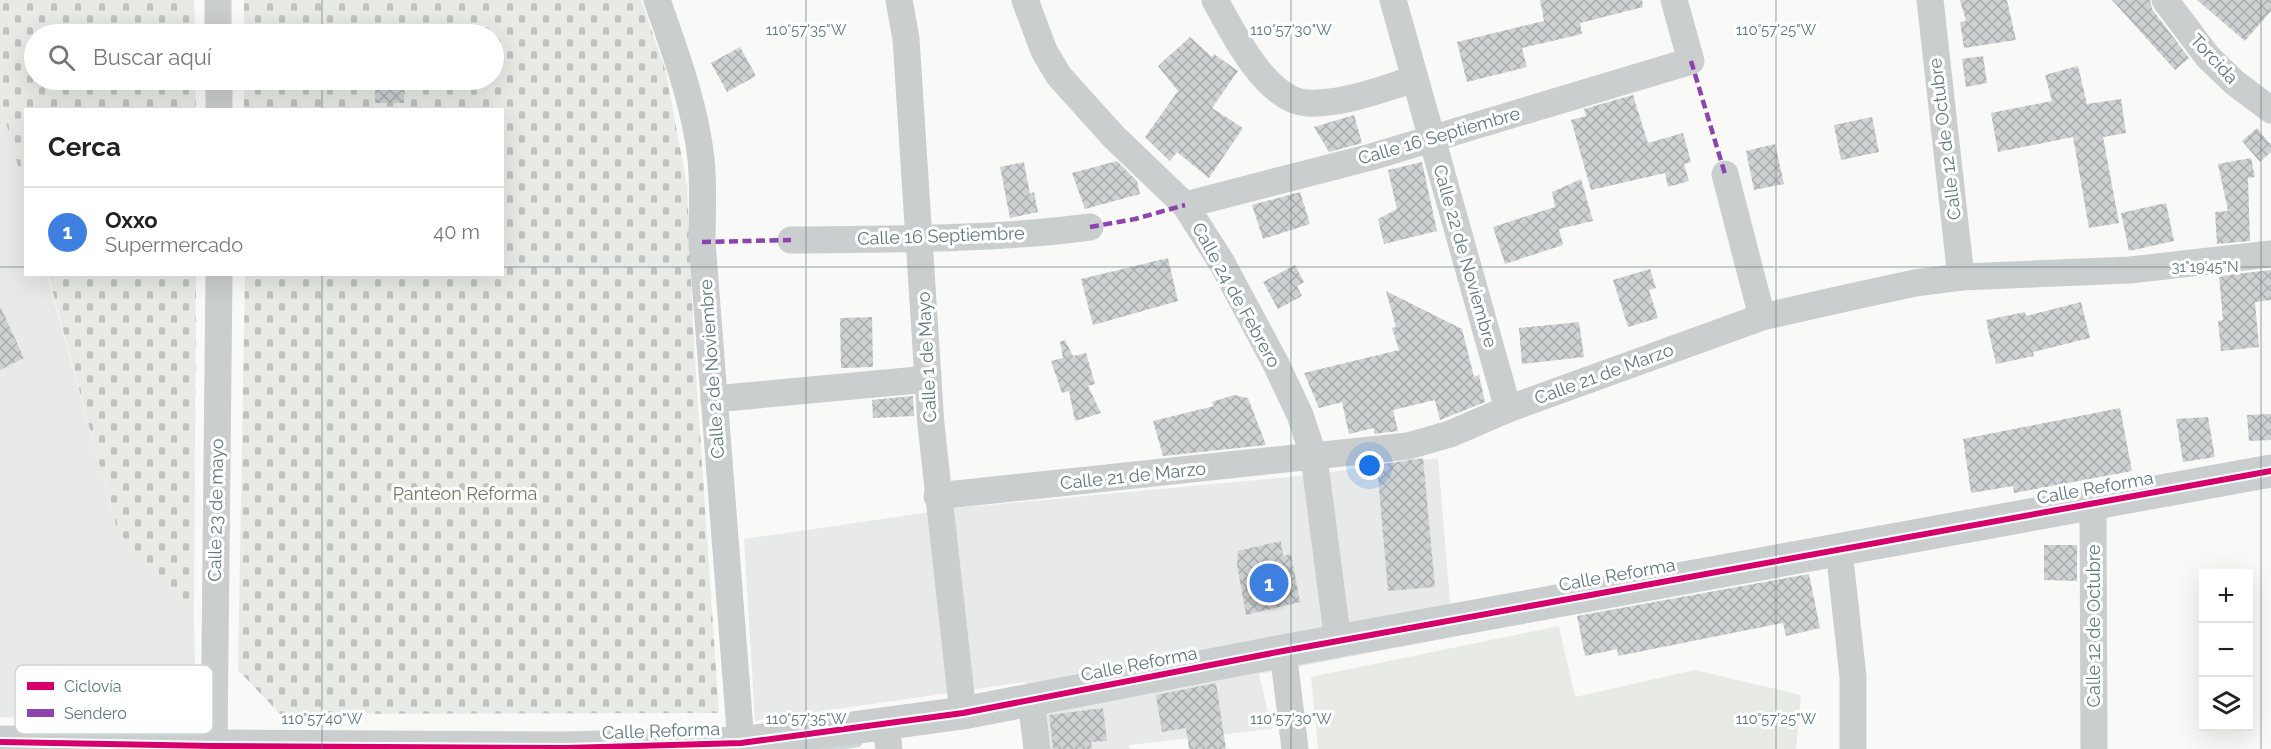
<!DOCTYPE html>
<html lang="es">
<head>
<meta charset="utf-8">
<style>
	body { margin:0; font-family:Raleway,sans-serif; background:#f2f2f2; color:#222 }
	.controls { position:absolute; right:18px; bottom:18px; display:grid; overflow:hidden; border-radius:0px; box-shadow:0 6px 24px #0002 }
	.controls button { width:54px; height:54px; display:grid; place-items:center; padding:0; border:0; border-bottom:2px solid #e0e0e0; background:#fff; color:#222; font:30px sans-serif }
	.you { position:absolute; left:1370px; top:466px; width:21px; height:21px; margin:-15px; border:4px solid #fff; border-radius:50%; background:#1a73e8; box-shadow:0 0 0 9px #1a73e833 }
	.badge { display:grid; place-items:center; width:39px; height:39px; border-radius:50%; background:#555d5f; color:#fff; font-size:20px; font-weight:700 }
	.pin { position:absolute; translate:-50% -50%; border:3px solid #fff; box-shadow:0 2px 6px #0006 }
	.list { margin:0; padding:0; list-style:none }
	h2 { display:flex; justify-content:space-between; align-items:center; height:78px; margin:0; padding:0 24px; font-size:26px }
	h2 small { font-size:20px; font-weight:400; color:#767676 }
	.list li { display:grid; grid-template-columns:39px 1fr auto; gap:18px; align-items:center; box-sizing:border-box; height:90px; padding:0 24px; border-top:2px solid #e0e0e0 }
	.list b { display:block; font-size:22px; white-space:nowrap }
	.list p { margin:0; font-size:20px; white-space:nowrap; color:#767676 }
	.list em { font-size:20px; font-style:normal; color:#767676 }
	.icon { flex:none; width:33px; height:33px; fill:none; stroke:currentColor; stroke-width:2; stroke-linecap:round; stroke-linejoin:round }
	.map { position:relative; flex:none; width:2271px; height:749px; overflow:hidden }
	.search { position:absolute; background:#fff; box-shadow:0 6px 24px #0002; left:24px; top:24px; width:480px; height:66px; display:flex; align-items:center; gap:15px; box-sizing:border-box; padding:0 21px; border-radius:33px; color:#767676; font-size:22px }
	.panel { position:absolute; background:#fff; box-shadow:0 6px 24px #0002; left:24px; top:108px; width:480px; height:168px; border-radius:0px }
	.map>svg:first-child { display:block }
	.built { fill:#e8eae9 }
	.green { fill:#e8ebe5 }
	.cemetery { fill:url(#cemetery-stones) }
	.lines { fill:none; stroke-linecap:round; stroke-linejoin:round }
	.stream { stroke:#cbd9d8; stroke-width:8 }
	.building { fill:url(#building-cross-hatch) }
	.minor { stroke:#cbcece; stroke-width:27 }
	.tertiary { stroke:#cbcece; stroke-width:33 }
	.quiet { stroke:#8e44ad; stroke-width:4.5; stroke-dasharray:9 4.5; stroke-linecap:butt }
	.cycleway-casing { stroke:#fff; stroke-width:10 }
	.cycleway { stroke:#d6006c; stroke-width:6 }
	.ticks { fill:none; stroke:#5d787f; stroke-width:1.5; stroke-opacity:0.45 }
	.labels { text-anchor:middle; stroke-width:6; stroke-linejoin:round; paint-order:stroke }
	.street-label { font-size:18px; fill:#5d787f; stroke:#fff }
	.park-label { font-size:18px; fill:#6d7b61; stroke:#fff }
	.key { fill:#fff; stroke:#ced6d9; stroke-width:1.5 }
	.key-label { font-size:16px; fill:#5d787f }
	.ticks-label { font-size:15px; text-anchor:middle; fill:#5d787f; stroke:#fff; stroke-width:6; stroke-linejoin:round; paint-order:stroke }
</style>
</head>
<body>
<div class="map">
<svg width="2271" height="749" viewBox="0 0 2271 749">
	<defs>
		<pattern id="cemetery-stones" width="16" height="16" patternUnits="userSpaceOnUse" patternTransform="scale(1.5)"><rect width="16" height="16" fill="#e8ebe5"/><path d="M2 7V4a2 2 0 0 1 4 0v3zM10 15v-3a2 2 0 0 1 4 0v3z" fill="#bfc3bf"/></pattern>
		<pattern id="building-cross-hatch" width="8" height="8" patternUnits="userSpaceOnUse" patternTransform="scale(1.5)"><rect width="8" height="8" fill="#ced1d2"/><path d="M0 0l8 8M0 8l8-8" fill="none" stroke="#aaaeb0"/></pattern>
	</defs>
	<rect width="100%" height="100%" fill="#f9f9f8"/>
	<g class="built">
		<polygon points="0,100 25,194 26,274 47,275 117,529 194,616 196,728 0,717"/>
		<polygon points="1438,458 1453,637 1259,674 1272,729 1129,745 1130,749 1042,749 1025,682 755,721 744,539 957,508 1299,476"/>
	</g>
	<polygon class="green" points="1559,626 1575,697 1695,670 1801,695 1796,749 1318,749 1311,677"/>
	<g class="cemetery">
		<polygon points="0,0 194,0 195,34 34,34 34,80 195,80 196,109 26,110 25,193 0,100"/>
		<polygon points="244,0 641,0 666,72 687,186 694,344 719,713 280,714 238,670 245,275 502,274 502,110 244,109 244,80 494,80 494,34 244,34"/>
		<polygon points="48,275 196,275 194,616 147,567 117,529"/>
	</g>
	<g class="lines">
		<polyline class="stream" points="827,749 858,743"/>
	</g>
	<g class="building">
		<polygon points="1540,0 1642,0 1643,7 1580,23 1582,34 1522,48 1527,67 1467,82 1457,42 1544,21"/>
		<polygon points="1960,0 2007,0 2016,40 1964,48 1960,22 1966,21"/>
		<polygon points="2112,0 2150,0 2152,9 2189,58 2175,70"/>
		<polygon points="2197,0 2271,0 2271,11 2245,41"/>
		<polygon points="1190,37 1212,57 1214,54 1238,71 1212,108 1243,128 1209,178 1177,152 1170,161 1145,137 1178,91 1158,66"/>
		<polygon points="740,47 756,76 727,92 711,63"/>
		<polygon points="1983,56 1987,83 1966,87 1962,59"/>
		<polygon points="2078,66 2087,104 2121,99 2126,133 2103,137 2119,223 2089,228 2073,137 1998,152 1991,113 2052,101 2045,75"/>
		<polygon points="376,83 404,83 404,103 375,103"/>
		<polygon points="1633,95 1648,143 1683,133 1691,162 1684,164 1689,181 1668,187 1665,173 1591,190 1571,120 1586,116 1584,109"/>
		<polygon points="1354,115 1362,143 1329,152 1314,127"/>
		<polygon points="1872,117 1879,152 1841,160 1834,125"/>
		<polygon points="2257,128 2271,145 2271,152 2260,162 2242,141"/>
		<polygon points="1775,144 1784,184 1754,190 1746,151"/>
		<polygon points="2251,158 2255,177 2248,178 2250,241 2217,244 2215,212 2228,211 2218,164"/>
		<polygon points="1117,161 1137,181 1140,194 1085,209 1072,173"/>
		<polygon points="1024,162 1030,194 1034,192 1038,212 1010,218 1000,167"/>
		<polygon points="1422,162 1437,231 1384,244 1378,219 1397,209 1388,170"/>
		<polygon points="1581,179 1593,221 1559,229 1563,245 1505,264 1493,227 1555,207 1552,192"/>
		<polygon points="1300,192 1310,224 1263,239 1252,205"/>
		<polygon points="2166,203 2174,241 2129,251 2121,213"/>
		<polygon points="1168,258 1178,301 1093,325 1081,279"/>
		<polygon points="1295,265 1304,282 1297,286 1302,296 1278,309 1263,282"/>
		<polygon points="1650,269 1656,288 1649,290 1658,318 1628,327 1613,280"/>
		<polygon points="2271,270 2271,300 2255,302 2259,347 2221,351 2218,321 2223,320 2219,276"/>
		<polygon points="1386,291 1462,329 1474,377 1479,375 1485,402 1440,420 1435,400 1393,410 1398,431 1374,434 1374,428 1349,434 1342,402 1319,408 1304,373 1399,350 1392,328 1396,327"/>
		<polygon points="2081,302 2090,338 2033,352 2034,356 1996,364 1986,320 2025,312 2026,316"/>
		<polygon points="0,306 24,358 0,370"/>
		<polygon points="872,317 873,367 841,368 840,318"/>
		<polygon points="1579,322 1584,357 1522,364 1519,328"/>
		<polygon points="1065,340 1073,356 1086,353 1095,384 1088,386 1101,413 1075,421 1069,391 1062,393 1051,361 1063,358 1060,342"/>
		<polygon points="1234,395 1248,398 1266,445 1163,456 1153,421 1214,406 1212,402"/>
		<polygon points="913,396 914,416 873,418 872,400"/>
		<polygon points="2120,408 2132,471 2014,493 2013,486 1971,493 1963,439"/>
		<polygon points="2271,414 2271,440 2249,441 2247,415"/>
		<polygon points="2208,417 2215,457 2183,462 2176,419"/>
		<polygon points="1423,458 1435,587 1388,591 1377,465"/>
		<polygon points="1281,541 1283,556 1291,554 1300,602 1246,615 1237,565 1238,551"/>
		<polygon points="2044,545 2077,545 2077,581 2044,580"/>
		<polygon points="1809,574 1820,628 1786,636 1783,623 1618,656 1617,649 1585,656 1577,616"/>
		<polygon points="1216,683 1226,749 1189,749 1186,728 1162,732 1156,695"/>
		<polygon points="1103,708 1107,741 1091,742 1092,749 1053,749 1049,715"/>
	</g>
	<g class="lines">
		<g class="minor">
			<polyline points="218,0 218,34"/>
			<path d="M657,0C675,52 695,104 701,159C704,186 702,215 702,242L741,743"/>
			<polyline points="899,0 906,39 931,425 963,713"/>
			<polyline points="1025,0 1044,51 1059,76 1114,137 1185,205 1222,263 1276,364 1300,415 1314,457 1338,642"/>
			<path d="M1215,0C1233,33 1266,100 1307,103C1343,105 1381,89 1415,79"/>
			<polyline points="1393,0 1508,409"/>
			<polyline points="1930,0 1961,277"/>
			<polyline points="2165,0 2208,57 2235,83 2271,110"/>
			<polyline points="219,80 219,110"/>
			<polyline points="1725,174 1762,317"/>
			<polyline points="1185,205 1371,157 1691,61 1674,0"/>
			<path d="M791,240C891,239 991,240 1090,227"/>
			<polyline points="714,399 928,379"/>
			<polyline points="937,496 1408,446 1450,434 1508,409 1762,317 1846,298 1915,283 1961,277 2130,270 2271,254"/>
			<polyline points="2093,504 2094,749"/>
			<polyline points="1839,550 1853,677 1853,749"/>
			<polyline points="1283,651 1295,749"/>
			<polyline points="1031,700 1037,749"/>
			<polyline points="886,726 889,749"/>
			<polyline points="214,746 219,274"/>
		</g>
		<polyline class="tertiary" points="0,742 214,746 566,748 741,743 963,713 1283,651 2271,471"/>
		<g class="quiet">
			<polyline points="1691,61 1725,174"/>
			<polyline points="1090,227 1135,219 1185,205"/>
			<polyline points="702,242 791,240"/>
		</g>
		<defs>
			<polyline id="cycleway" points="0,742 214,746 566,748 741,743 963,713 1283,651 2271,471"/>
		</defs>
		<use href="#cycleway" class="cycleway-casing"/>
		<use href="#cycleway" class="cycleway"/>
	</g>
	<path class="ticks" d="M322,0V34M806,0V749M1291,0V749M1776,0V749M2261,0V749M322,80V110M0,267H26M502,267H2271M322,274V749"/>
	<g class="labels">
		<g class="street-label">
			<text transform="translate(2214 59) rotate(47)" y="6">Torcida</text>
			<text transform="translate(1439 136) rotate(-16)" y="6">Calle 16 Septiembre</text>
			<text transform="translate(1945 139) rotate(-97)" y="6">Calle 12 de Octubre</text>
			<text transform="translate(941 236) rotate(-2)" y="6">Calle 16 Septiembre</text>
			<text transform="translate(1465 256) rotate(74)" y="6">Calle 22 de Noviembre</text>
			<text transform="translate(1236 295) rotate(61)" y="6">Calle 24 de Febrero</text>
			<text transform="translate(927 357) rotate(-93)" y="6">Calle 1 de Mayo</text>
			<text transform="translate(712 369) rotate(-94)" y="6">Calle 2 de Noviembre</text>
			<text transform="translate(1604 374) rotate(-20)" y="6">Calle 21 de Marzo</text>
			<text transform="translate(1133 476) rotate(-6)" y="6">Calle 21 de Marzo</text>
			<text transform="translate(2095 488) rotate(-10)" y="6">Calle Reforma</text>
			<text transform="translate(216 510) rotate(-89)" y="6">Calle 23 de mayo</text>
			<text transform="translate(1617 575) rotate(-10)" y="6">Calle Reforma</text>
			<text transform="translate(2094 626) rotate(-90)" y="6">Calle 12 de Octubre</text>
			<text transform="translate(1139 664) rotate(-11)" y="6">Calle Reforma</text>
			<text transform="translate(661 731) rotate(-2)" y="6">Calle Reforma</text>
		</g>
		<g class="park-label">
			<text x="465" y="500">Panteon Reforma</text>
		</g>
	</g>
	<rect x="15" y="665" width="198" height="69" rx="9" class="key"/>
	<rect x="27" y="682" width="27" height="8" fill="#d6006c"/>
	<rect x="27" y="709" width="27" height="8" fill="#8e44ad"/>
	<g class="key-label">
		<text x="64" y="692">Ciclovía</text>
		<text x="64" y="719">Sendero</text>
	</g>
	<g class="ticks-label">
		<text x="806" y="35">110°57'35"W</text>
		<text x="1291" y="35">110°57'30"W</text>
		<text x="1776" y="35">110°57'25"W</text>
		<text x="2205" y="272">31°19'45"N</text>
		<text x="322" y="724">110°57'40"W</text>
		<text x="806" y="724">110°57'35"W</text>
		<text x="1291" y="724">110°57'30"W</text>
		<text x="1776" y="724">110°57'25"W</text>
	</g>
</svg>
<div class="controls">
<button>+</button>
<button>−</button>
<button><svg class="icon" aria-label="layers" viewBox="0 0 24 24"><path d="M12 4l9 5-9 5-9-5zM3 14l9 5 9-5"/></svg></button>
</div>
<div class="you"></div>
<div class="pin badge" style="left:1269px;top:583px;background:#3f7fe0">1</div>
<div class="search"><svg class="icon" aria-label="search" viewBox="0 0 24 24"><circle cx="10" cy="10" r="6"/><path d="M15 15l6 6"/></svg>Buscar aquí</div>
<section class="panel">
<h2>Cerca<small></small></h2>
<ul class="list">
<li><span class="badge" style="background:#3f7fe0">1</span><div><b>Oxxo</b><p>Supermercado</p></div><em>40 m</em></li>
</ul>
</section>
</div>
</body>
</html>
